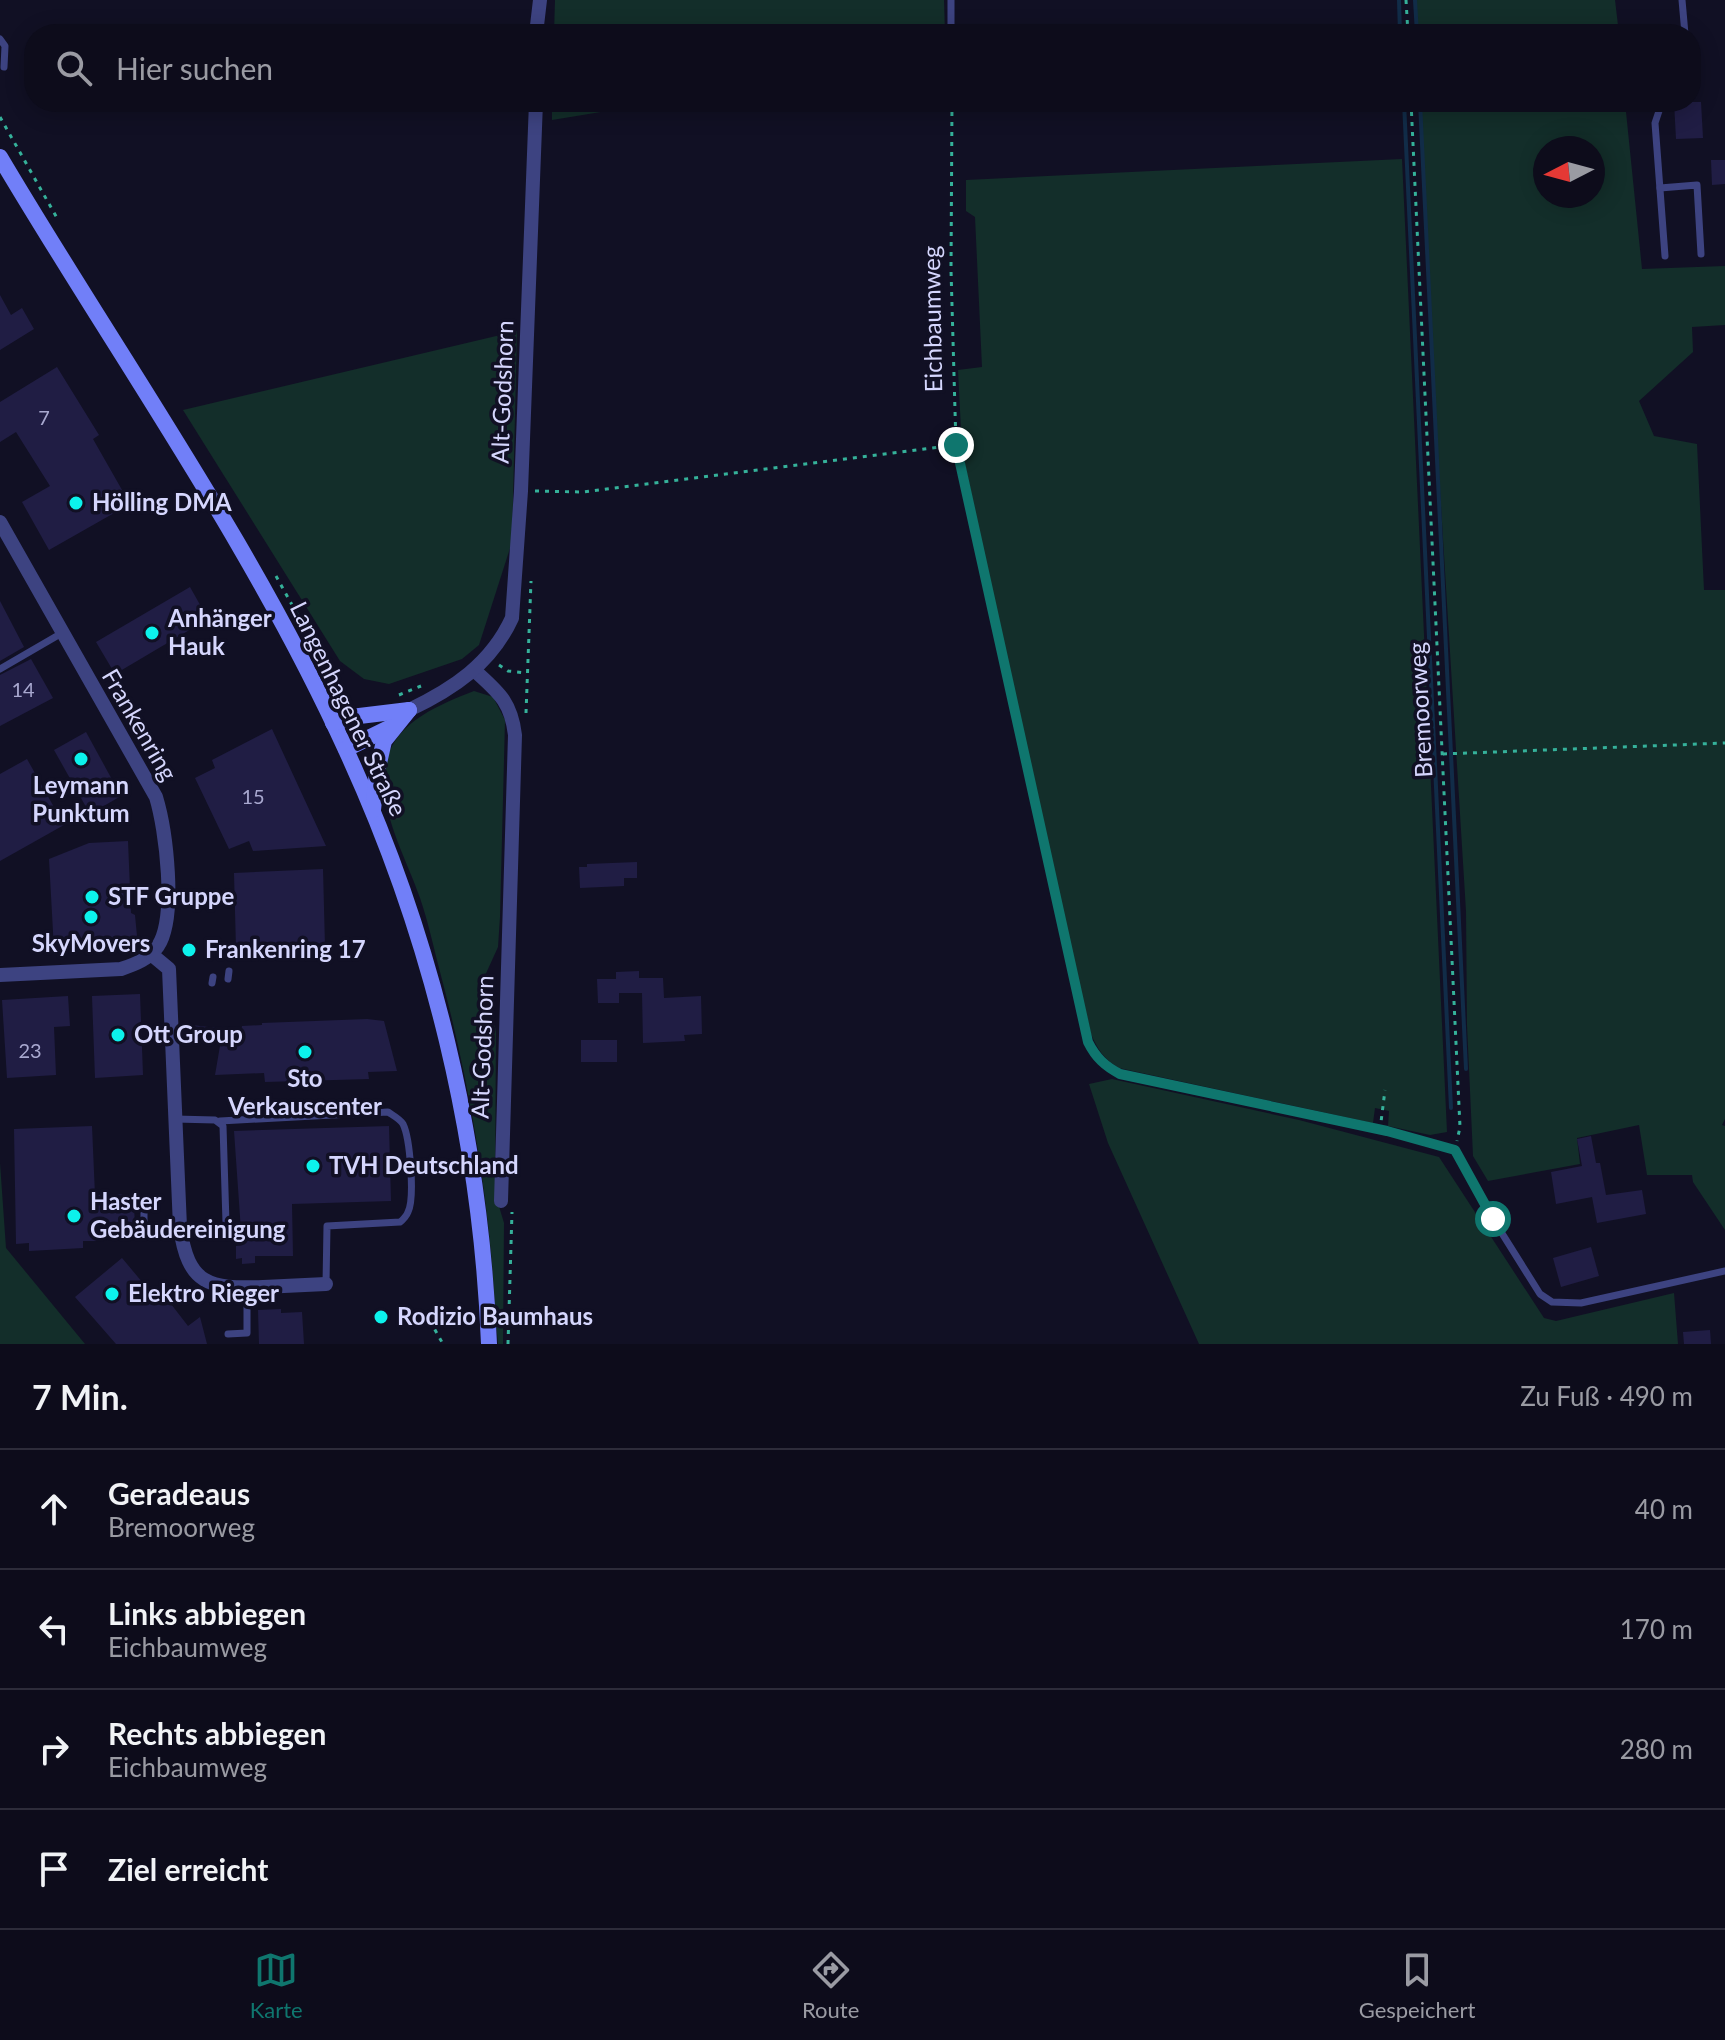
<!DOCTYPE html>
<html lang="de">
<head>
<meta charset="utf-8">
<style>
	body { margin:0; font-family:Lato,sans-serif; background:#161524; color:#f1f3f6 }
	.compass { position:absolute; left:1533px; top:136px; width:72px; height:72px; border-radius:50%; background:#0d0c1b; box-shadow:0 4px 20px #0003; rotate:264deg }
	.stop { position:absolute; width:24px; height:24px; margin:-18px; border:6px solid #0f766e; border-radius:50%; background:#fff }
	.stop.end { background:#0f766e; border-color:#fff; box-shadow:0 2px 8px #0008 }
	.list { margin:0; padding:0; list-style:none }
	h2 { display:flex; justify-content:space-between; align-items:center; height:104px; margin:0; padding:0 32px; font-size:34px }
	h2 small { font-size:26px; font-weight:400; color:#9a9ba3 }
	.list li { display:grid; grid-template-columns:52px 1fr auto; gap:24px; align-items:center; box-sizing:border-box; height:120px; padding:0 32px; border-top:2px solid #2d2c3a }
	.list b { display:block; font-size:30px; white-space:nowrap }
	.list p { margin:0; font-size:26px; white-space:nowrap; color:#9a9ba3 }
	.list em { font-size:26px; font-style:normal; color:#9a9ba3 }
	.icon { flex:none; width:44px; height:44px; fill:none; stroke:currentColor; stroke-width:2; stroke-linecap:round; stroke-linejoin:round }
	.map { position:relative; flex:none; width:1725px; height:1344px; overflow:hidden }
	.search { position:absolute; background:#0d0c1b; box-shadow:0 4px 20px #0003; left:24px; right:24px; top:24px; height:88px; display:flex; align-items:center; gap:20px; box-sizing:border-box; padding:0 28px; border-radius:32px; color:#9a9ba3; font-size:30px }
	.sheet { height:584px; background:#0d0c1b }
	nav { display:flex; justify-content:space-around; align-items:center; box-sizing:border-box; height:112px; border-top:2px solid #2d2c3a; background:#0d0c1b; font-size:22px; color:#9a9ba3 }
	nav a { display:grid; justify-items:center; gap:4px }
	nav .on { color:#0f766e }
	.map>svg:first-child { display:block }
	.green { fill:#132e2a; fill-rule:evenodd }
	.lines { fill:none; stroke-linecap:round; stroke-linejoin:round }
	.stream { stroke:#112c48; stroke-width:4 }
	.building { fill:#201d44 }
	.path { stroke:#35b19a; stroke-width:3; stroke-dasharray:4 6; stroke-linecap:butt }
	.lane { stroke:#3d4381; stroke-width:7 }
	.street { stroke:#3d4381; stroke-width:14 }
	.secondary { stroke:#717ff8; stroke-width:16 }
	.route { stroke:#0f766e; stroke-width:10 }
	.poi-dot { fill:#0cf2ec; stroke:#111024; stroke-width:3 }
	.labels { text-anchor:middle; stroke-width:7; stroke-linejoin:round; paint-order:stroke }
	.number-label { font-size:20px; fill:#a8a8cf }
	.street-label { font-size:24px; fill:#d5d6fd; stroke:#111024 }
	.poi-label { font-size:24px; font-weight:bold; fill:#d5d6fd; stroke:#111024; text-anchor:start }
</style>
</head>
<body>
<div class="map">
<svg width="1725" height="1344" viewBox="0 0 1725 1344">
	<rect width="100%" height="100%" fill="#111024"/>
	<g class="green">
		<polygon points="555,0 944,0 945,34 554,34"/>
		<polygon points="1416,0 1615,0 1619,34 1418,34"/>
		<polygon points="552,102 662,102 552,120"/>
		<path d="M1421,102H1625L1642,269L1725,266V325L1692,327L1693,352L1639,401L1654,436L1697,444L1704,590H1725V1119L1722,1125L1725,1126V1230L1693,1182L1692,1175H1647L1639,1125L1577,1138L1580,1164L1488,1181L1473,1156L1467,1025L1466,911L1431,344ZM1545,148H1593V196H1545Z"/>
		<path d="M1402,159L1447,1132L1430,1135L1388,1126L1389,1111L1375,1108L1373,1123L1119,1068C1104,1059 1098,1050 1091,1034L1032,779L962,450L958,370L982,367L975,217L966,211V180Z"/>
		<polygon points="517,331 512,542 479,645 462,659 389,684 364,679 340,661 183,410"/>
		<path d="M474,691L493,697L505,720L500,917L498,947L478,991V1004L493,1018L496,1031L495,1193L504,1223L503,1344H498C495,1314 494,1284 491,1253C482,1157 464,1061 439,968C433,945 428,921 420,898C405,854 375,806 387,759C397,721 441,704 474,691Z"/>
		<polygon points="1112,1079 1299,1120 1439,1157 1544,1318 1556,1321 1674,1293 1678,1344 1199,1344 1108,1143 1089,1084"/>
		<polygon points="0,1163 6,1248 85,1344 0,1344"/>
	</g>
	<g class="lines">
		<g class="stream">
			<polyline points="1399,0 1400,34"/>
			<polyline points="1415,0 1417,34"/>
			<polyline points="1404,102 1451,1108"/>
			<polyline points="1420,102 1466,1069"/>
		</g>
	</g>
	<g class="building">
		<polygon points="1674,102 1701,102 1703,138 1676,139"/>
		<polygon points="1711,160 1725,160 1725,184 1712,185"/>
		<polygon points="0,295 11,315 22,308 34,329 0,350"/>
		<polygon points="57,367 99,435 93,439 130,504 49,550 22,502 50,486 16,432 0,442 0,402"/>
		<polygon points="190,587 208,619 115,674 96,642"/>
		<polygon points="0,601 24,647 0,661"/>
		<polygon points="31,659 53,698 0,726 0,675"/>
		<polygon points="272,729 326,846 253,851 249,841 229,849 195,778 215,768 212,760"/>
		<polygon points="86,732 121,796 90,814 54,750"/>
		<polygon points="27,759 64,825 0,861 0,774"/>
		<polygon points="128,841 131,913 135,915 137,936 125,947 54,950 49,859 89,843"/>
		<polygon points="637,862 637,878 624,878 624,886 580,888 579,867 587,867 587,864"/>
		<polygon points="323,869 325,947 236,948 234,873"/>
		<polygon points="639,971 639,978 663,978 664,998 701,996 702,1034 684,1035 685,1041 643,1043 642,993 619,993 619,1003 598,1003 597,979 616,979 616,972"/>
		<polygon points="140,994 143,1075 95,1078 92,996"/>
		<polygon points="68,996 70,1026 54,1027 56,1075 7,1078 2,1000"/>
		<polygon points="367,1019 384,1021 397,1071 368,1072 369,1079 265,1082 264,1073 215,1075 221,1040 190,1033 192,1025 241,1031 242,1026 262,1025 262,1023"/>
		<rect x="581" y="1040" width="36" height="22"/>
		<polygon points="92,1126 95,1195 133,1194 135,1223 96,1224 97,1241 83,1241 83,1248 29,1251 29,1243 16,1244 14,1129"/>
		<polygon points="389,1126 391,1201 292,1204 293,1256 255,1256 255,1263 242,1264 242,1258 236,1259 236,1246 242,1245 234,1131"/>
		<polygon points="1591,1136 1596,1163 1600,1163 1606,1195 1642,1190 1646,1214 1597,1223 1592,1197 1556,1204 1551,1172 1582,1166 1577,1139"/>
		<polygon points="1591,1247 1599,1276 1561,1287 1553,1258"/>
		<polygon points="122,1258 158,1301 164,1295 188,1326 200,1317 207,1344 116,1344 75,1297"/>
		<polygon points="281,1309 281,1313 302,1312 304,1344 259,1344 258,1310"/>
		<polygon points="1710,1330 1711,1344 1684,1344 1683,1332"/>
	</g>
	<g class="lines">
		<g class="path">
			<polyline points="1406,0 1408,34"/>
			<polyline points="952,102 951,270 956,445 1088,1042 1095,1056 1120,1074 1387,1131 1445,1147"/>
			<polyline points="1411,102 1460,1127 1457,1141"/>
			<polyline points="0,117 57,218"/>
			<polyline points="535,491 583,492 956,445"/>
			<polyline points="276,576 342,695 353,701"/>
			<polyline points="499,665 508,671 526,673"/>
			<polyline points="399,695 421,686"/>
			<polyline points="526,713 531,581"/>
			<polyline points="1443,754 1725,743"/>
			<polyline points="1380,1130 1385,1090"/>
			<polyline points="425,1312 443,1344"/>
			<polyline points="508,1344 512,1212"/>
		</g>
		<g class="lane">
			<polyline points="951,0 951,34"/>
			<polyline points="1682,0 1685,34"/>
			<polyline points="0,39 5,46 4,67"/>
			<polyline points="1662,102 1655,123 1665,256"/>
			<polyline points="1660,188 1697,185 1701,254"/>
			<polyline points="0,669 62,633"/>
			<polyline points="228,979 229,971"/>
			<polyline points="212,983 213,977"/>
			<path d="M220,1121L388,1112C394,1116 400,1119 403,1124C410,1138 415,1198 408,1212C407,1215 403,1220 400,1222L327,1226L326,1284"/>
			<polyline points="1455,1150 1493,1219 1540,1294 1552,1302 1581,1303 1725,1271"/>
			<polyline points="144,1205 144,1228 223,1226 226,1223 223,1126 215,1120 175,1119"/>
			<polyline points="228,1334 247,1333 247,1287"/>
		</g>
		<g class="street">
			<polyline points="536,34 540,0"/>
			<path d="M0,522L156,797C166,830 177,917 158,946C149,959 136,964 121,969L0,975"/>
			<path d="M474,670C498,692 511,701 515,735L501,1201"/>
			<path d="M409,710C453,689 491,664 512,618L521,491L536,102"/>
			<path d="M151,954L169,969L180,1227C188,1285 209,1289 263,1287C284,1286 305,1285 326,1284"/>
		</g>
		<g class="secondary">
			<path d="M0,157C116,353 252,543 346,750C432,936 481,1140 489,1344"/>
			<polyline points="333,723 351,717 409,710"/>
			<polyline points="346,749 391,727"/>
			<polyline points="373,810 377,772 384,741 409,710"/>
		</g>
	</g>
	<g class="lines">
		<path class="route" d="M956,445L1088,1042C1096,1058 1105,1066 1120,1074L1387,1131L1455,1150L1493,1219"/>
	</g>
	<g class="poi-dot">
		<circle cx="76" cy="503" r="8"/>
		<circle cx="152" cy="633" r="8"/>
		<circle cx="81" cy="759" r="8"/>
		<circle cx="92" cy="897" r="8"/>
		<circle cx="91" cy="917" r="8"/>
		<circle cx="189" cy="950" r="8"/>
		<circle cx="118" cy="1035" r="8"/>
		<circle cx="305" cy="1052" r="8"/>
		<circle cx="313" cy="1166" r="8"/>
		<circle cx="74" cy="1216" r="8"/>
		<circle cx="112" cy="1294" r="8"/>
		<circle cx="381" cy="1317" r="8"/>
	</g>
	<g class="labels">
		<g class="number-label">
			<text x="44" y="425">7</text>
			<text x="23" y="697">14</text>
			<text x="253" y="804">15</text>
			<text x="30" y="1058">23</text>
		</g>
		<g class="street-label">
			<text transform="translate(933 319) rotate(-91)" y="8">Eichbaumweg</text>
			<text transform="translate(503 392) rotate(-88)" y="8">Alt-Godshorn</text>
			<text transform="translate(348 709) rotate(64)" y="8">Langenhagener Straße</text>
			<text transform="translate(1421 710) rotate(-93)" y="8">Bremoorweg</text>
			<text transform="translate(139 725) rotate(60)" y="8">Frankenring</text>
			<text transform="translate(483 1047) rotate(-88)" y="8">Alt-Godshorn</text>
		</g>
		<g class="poi-label">
			<text x="92" y="511">Hölling DMA</text>
			<text x="168" y="627">Anhänger<tspan x="168" dy="28">Hauk</tspan></text>
			<text x="81" y="794" text-anchor="middle">Leymann<tspan x="81" dy="28">Punktum</tspan></text>
			<text x="108" y="905">STF Gruppe</text>
			<text x="91" y="952" text-anchor="middle">SkyMovers</text>
			<text x="205" y="958">Frankenring 17</text>
			<text x="134" y="1043">Ott Group</text>
			<text x="305" y="1087" text-anchor="middle">Sto<tspan x="305" dy="28">Verkauscenter</tspan></text>
			<text x="329" y="1174">TVH Deutschland</text>
			<text x="90" y="1210">Haster<tspan x="90" dy="28">Gebäudereinigung</tspan></text>
			<text x="128" y="1302">Elektro Rieger</text>
			<text x="397" y="1325">Rodizio Baumhaus</text>
		</g>
	</g>
</svg>
<svg class="compass" viewBox="-18 -18 36 36"><path d="M0-13l5 13h-10z" fill="#e53935"/><path d="M0 13l5-13h-10z" fill="#9a9ba3"/></svg>
<div class="stop" style="left:1493px;top:1219px"></div>
<div class="stop end" style="left:956px;top:445px"></div>
<div class="search"><svg class="icon" aria-label="search" viewBox="0 0 24 24"><circle cx="10" cy="10" r="6"/><path d="M15 15l6 6"/></svg>Hier suchen</div>
</div>
<section class="sheet">
<h2>7 Min.<small>Zu Fuß · 490 m</small></h2>
<ul class="list">
<li><svg class="icon" aria-label="ahead" viewBox="0 0 24 24"><path d="M12 20V5M6 11l6-6 6 6"/></svg><div><b>Geradeaus</b><p>Bremoorweg</p></div><em>40 m</em></li>
<li><svg class="icon" aria-label="left" viewBox="0 0 24 24"><path d="M17 20v-9H6M10 6l-5 5 5 5"/></svg><div><b>Links abbiegen</b><p>Eichbaumweg</p></div><em>170 m</em></li>
<li><svg class="icon" aria-label="right" viewBox="0 0 24 24"><path d="M7 20v-9h11M14 6l5 5-5 5"/></svg><div><b>Rechts abbiegen</b><p>Eichbaumweg</p></div><em>280 m</em></li>
<li><svg class="icon" aria-label="arrive" viewBox="0 0 24 24"><path d="M6 21V4h12l-3 4 3 4H6"/></svg><div><b>Ziel erreicht</b></div></li>
</ul>
</section>
<nav>
<a class="on"><svg class="icon" aria-label="map" viewBox="0 0 24 24"><path d="M3 6l6-2 6 2 6-2v14l-6 2-6-2-6 2zM9 4v14M15 6v14"/></svg>Karte</a>
<a><svg class="icon" aria-label="directions" viewBox="0 0 24 24"><path d="M12 3l9 9-9 9-9-9zM9 14v-3h6M13 9l2 2-2 2"/></svg>Route</a>
<a><svg class="icon" aria-label="saved" viewBox="0 0 24 24"><path d="M7 4h10v16l-5-4-5 4z"/></svg>Gespeichert</a>
</nav>
</body>
</html>
